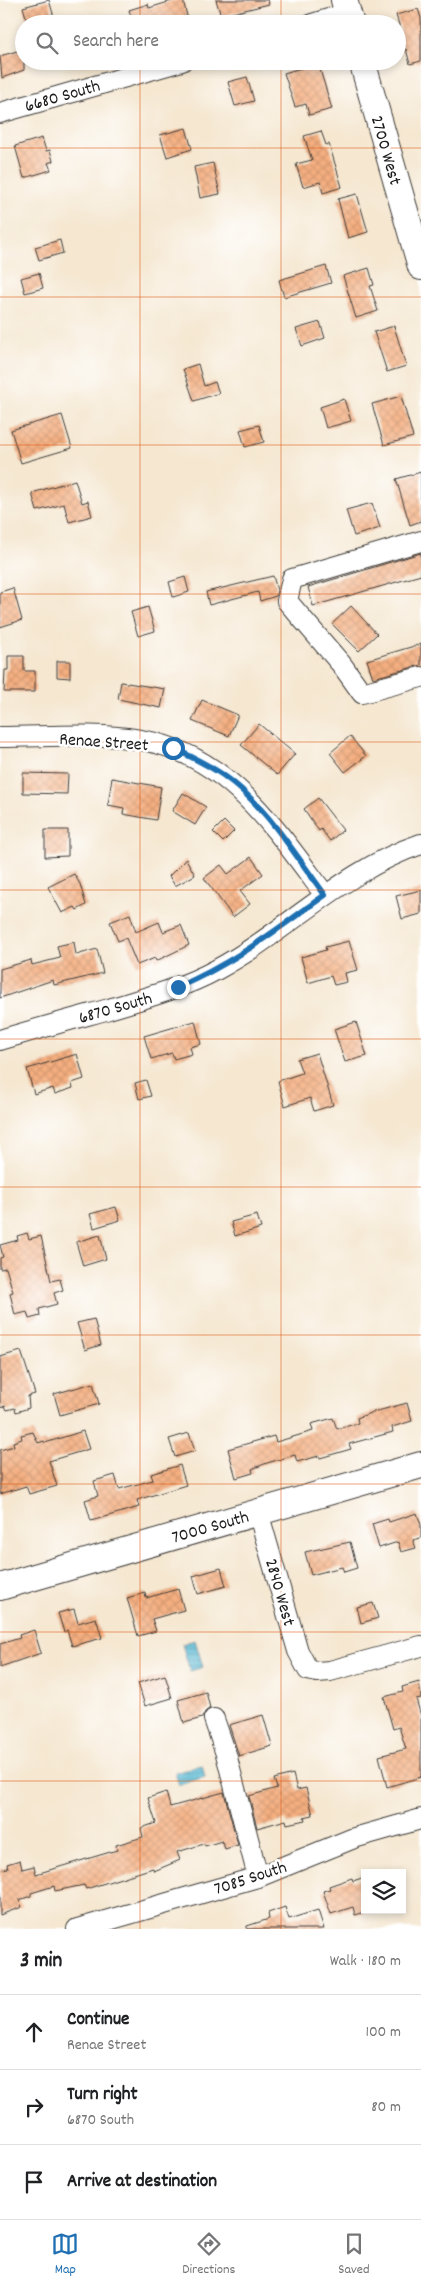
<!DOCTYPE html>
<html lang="en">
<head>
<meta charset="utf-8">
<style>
	body { margin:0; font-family:Dekko,sans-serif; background:#f6f6f6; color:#202124 }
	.controls { position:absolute; right:15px; bottom:15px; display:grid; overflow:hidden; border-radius:0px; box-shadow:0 2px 8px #0003 }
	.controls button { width:45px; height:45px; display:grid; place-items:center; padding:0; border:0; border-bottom:1px solid #e0e0e0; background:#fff; color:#202124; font:25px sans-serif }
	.stop { position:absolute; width:15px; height:15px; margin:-11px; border:4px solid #1f6fb2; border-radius:50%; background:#fff }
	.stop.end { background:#1f6fb2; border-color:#fff; box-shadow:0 1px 5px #0008 }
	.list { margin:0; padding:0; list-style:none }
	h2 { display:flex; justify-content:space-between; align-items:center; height:65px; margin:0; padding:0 20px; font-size:21px }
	h2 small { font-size:16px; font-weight:400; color:#757577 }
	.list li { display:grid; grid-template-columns:32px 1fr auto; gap:15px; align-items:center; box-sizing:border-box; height:75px; padding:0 20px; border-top:1px solid #e0e0e0 }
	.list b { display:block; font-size:19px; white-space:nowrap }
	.list p { margin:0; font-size:16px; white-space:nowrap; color:#757577 }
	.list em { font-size:16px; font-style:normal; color:#757577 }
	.icon { flex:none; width:28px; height:28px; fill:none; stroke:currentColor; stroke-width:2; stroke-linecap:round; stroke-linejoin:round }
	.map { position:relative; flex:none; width:421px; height:1929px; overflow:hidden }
	.search { position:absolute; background:#fff; box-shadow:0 2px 8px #0003; left:15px; right:15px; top:15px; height:55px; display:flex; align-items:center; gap:12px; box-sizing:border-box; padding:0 18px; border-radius:28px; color:#757577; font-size:19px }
	.sheet { height:290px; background:#fff }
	nav { display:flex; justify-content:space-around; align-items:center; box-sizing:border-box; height:70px; border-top:1px solid #e0e0e0; background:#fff; font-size:14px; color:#757577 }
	nav a { display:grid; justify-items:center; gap:2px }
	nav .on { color:#1f6fb2 }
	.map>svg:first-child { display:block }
	.water { fill:url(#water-rules); stroke:#386a77 }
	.building { fill:url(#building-cross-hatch) }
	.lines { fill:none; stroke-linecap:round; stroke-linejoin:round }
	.minor-casing { stroke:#3d3a37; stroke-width:22 }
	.major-casing { stroke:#3d3a37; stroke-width:28 }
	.minor { stroke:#fff; stroke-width:20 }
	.major { stroke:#fff; stroke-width:26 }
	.route { stroke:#1f6fb2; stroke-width:6 }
	.grid { fill:none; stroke:#de560d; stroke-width:1; stroke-opacity:0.55 }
	.labels { text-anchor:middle; stroke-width:5; stroke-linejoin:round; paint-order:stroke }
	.street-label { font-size:18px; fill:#1c1c1c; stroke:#fff }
</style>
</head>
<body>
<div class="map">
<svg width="421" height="1929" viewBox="0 0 421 1929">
	<defs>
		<pattern id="water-rules" width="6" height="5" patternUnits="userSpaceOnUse" patternTransform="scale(1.25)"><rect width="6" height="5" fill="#54b7d2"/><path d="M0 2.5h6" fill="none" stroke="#4594aa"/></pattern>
		<pattern id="building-cross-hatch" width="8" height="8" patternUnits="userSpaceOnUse" patternTransform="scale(1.25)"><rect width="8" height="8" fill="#f5af80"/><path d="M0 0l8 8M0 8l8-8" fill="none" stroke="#d1966e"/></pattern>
	</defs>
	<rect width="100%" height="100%" fill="#fff"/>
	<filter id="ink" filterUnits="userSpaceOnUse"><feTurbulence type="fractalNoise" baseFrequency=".02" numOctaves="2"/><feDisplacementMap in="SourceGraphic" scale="10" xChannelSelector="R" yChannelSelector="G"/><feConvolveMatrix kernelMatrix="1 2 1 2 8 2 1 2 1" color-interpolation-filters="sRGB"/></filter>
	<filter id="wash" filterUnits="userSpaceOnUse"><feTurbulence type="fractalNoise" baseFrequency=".0096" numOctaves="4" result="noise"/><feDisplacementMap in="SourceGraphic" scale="20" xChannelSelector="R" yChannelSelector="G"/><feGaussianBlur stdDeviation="1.12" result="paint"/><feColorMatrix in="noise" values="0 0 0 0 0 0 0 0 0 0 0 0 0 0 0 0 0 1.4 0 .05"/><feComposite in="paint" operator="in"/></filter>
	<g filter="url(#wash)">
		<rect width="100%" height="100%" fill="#f5e7d0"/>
		<g class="water">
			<polygon points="195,1640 203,1667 190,1671 182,1644"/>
			<polygon points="202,1765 205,1777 179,1785 175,1773"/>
		</g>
		<g id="blocks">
			<g class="building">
				<polygon points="49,0 56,24 28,24 23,7"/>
				<polygon points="175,0 183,0 189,24 133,24 129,10 148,4 149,8"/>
				<polygon points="216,0 268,0 269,4 221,16"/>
				<polygon points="418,9 421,18 421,61 410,64 406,49 397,52 397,32 401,31 396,15"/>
				<polygon points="24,49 24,70 2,78 0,56"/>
				<polygon points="318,63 332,109 309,115 306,104 295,107 284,73"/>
				<polygon points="247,77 254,101 235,106 228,82"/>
				<polygon points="186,128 192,149 167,157 160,135"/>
				<polygon points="321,131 326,145 329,144 342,187 323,193 320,182 303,187 296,164 312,160 304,136"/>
				<polygon points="42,138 46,151 50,150 53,161 48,163 51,170 24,178 15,146"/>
				<polygon points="213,163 220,194 200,198 194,167"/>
				<polygon points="357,194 368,232 348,238 338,199"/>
				<polygon points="60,240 63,253 39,260 35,247"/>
				<polygon points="326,266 331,283 284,297 279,280"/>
				<polygon points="369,268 374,285 370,286 378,311 356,318 343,276"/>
				<polygon points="39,273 43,288 25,293 21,278"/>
				<polygon points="320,322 325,338 302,346 296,329"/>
				<polygon points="394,326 406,366 387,372 374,332"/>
				<polygon points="198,364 204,386 215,382 219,393 194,401 183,369"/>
				<polygon points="401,396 413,437 384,445 372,404"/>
				<polygon points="344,399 351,421 326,428 320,407"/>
				<polygon points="62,415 72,448 21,463 11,430"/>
				<polygon points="259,425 264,442 245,447 240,430"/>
				<polygon points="421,472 421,521 410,525 396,479"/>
				<polygon points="75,480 82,503 88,501 92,516 69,522 64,504 37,511 32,493"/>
				<polygon points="372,503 380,528 354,536 346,510"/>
				<polygon points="421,553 421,575 313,606 308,587"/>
				<polygon points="273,576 277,590 276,596 260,601 258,592 209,605 206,592"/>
				<polygon points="185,577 189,592 173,597 169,582"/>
				<polygon points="13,588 22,620 0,627 0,592"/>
				<polygon points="351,606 377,634 359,651 332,624"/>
				<polygon points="148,607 155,631 138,636 131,612"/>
				<polygon points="421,644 421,665 373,678 367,660"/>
				<polygon points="8,656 24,656 24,671 35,671 35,692 4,692 5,670 8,670"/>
				<polygon points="57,661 70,661 70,678 57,677"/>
				<polygon points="121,682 165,689 161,708 118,699"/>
				<polygon points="202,700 238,715 229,736 192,721"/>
				<polygon points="259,724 295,754 277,775 241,745"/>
				<polygon points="350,736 366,756 345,772 330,753"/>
				<polygon points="23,773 68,774 67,794 23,793"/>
				<polygon points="112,778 161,787 156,820 123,814 124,808 108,805"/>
				<polygon points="183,793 206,807 195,825 172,811"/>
				<polygon points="318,798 343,830 330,841 321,829 319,831 304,809"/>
				<polygon points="224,821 234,831 223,842 213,832"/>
				<polygon points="45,830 68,830 68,856 45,857"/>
				<polygon points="251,857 263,874 240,891 250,904 233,917 204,878 221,865 228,874"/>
				<polygon points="186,859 195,875 175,886 169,876"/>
				<polygon points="74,874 80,884 86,905 77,910 75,907 62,913 48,887"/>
				<polygon points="421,890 421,914 402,919 396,896"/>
				<polygon points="130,914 136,932 159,922 163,932 181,925 189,945 156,961 155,958 137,965 126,938 118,941 110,922"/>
				<polygon points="349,941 358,970 345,973 347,982 334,985 331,976 308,983 301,957 326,950 325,947"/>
				<polygon points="74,942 76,955 97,949 103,973 54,985 53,980 0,998 0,969 31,960 32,965 60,958 57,946"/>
				<polygon points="195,1021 201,1044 190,1047 192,1054 174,1059 172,1053 151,1059 144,1036"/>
				<polygon points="356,1022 367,1056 345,1062 334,1029"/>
				<polygon points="317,1053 333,1105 314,1111 310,1098 285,1106 278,1081 302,1073 297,1059"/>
				<polygon points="77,1054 84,1079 72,1083 73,1088 55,1094 53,1088 34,1094 27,1069"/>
				<polygon points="146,1080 151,1096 139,1099 135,1083"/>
				<polygon points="116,1207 120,1220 94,1228 90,1214"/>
				<polygon points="257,1215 261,1228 235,1236 231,1222"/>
				<polygon points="27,1233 29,1239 41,1236 51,1281 60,1279 63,1290 54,1293 57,1304 39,1309 40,1316 29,1319 27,1312 15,1315 10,1293 13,1292 6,1268 0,1269 0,1258 3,1257 0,1245 18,1240 17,1236"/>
				<polygon points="100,1235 106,1259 83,1266 76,1242"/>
				<polygon points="94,1319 101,1345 85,1350 77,1323"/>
				<polygon points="21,1351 35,1394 28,1396 29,1408 16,1412 15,1408 7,1410 5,1406 0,1408 0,1357"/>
				<polygon points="93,1383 99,1404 60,1415 54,1394"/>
				<polygon points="407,1403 412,1421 392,1427 393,1432 349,1444 351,1449 320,1458 319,1456 297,1462 295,1455 267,1463 252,1469 253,1473 236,1478 228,1449 274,1436 276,1442 313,1431 311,1424 333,1418 337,1429 358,1423 357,1418 370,1413"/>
				<polygon points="83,1431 89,1449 49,1461 57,1486 29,1494 26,1486 0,1494 0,1450 14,1446 13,1442 22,1439 21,1435 33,1432 38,1443 44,1441 45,1443"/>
				<polygon points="189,1433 195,1451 175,1457 169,1439"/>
				<polygon points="180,1465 186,1485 137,1500 139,1507 91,1521 85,1500 98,1496 94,1481 115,1475 119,1489 153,1480 151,1474"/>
				<polygon points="417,1513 421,1525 421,1538 413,1540 416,1548 401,1552 398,1542 379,1548 372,1524 388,1519 389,1522"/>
				<polygon points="350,1542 357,1568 344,1572 342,1567 311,1575 305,1552"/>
				<polygon points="221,1568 226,1586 198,1594 193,1576"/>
				<polygon points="178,1589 184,1610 152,1619 156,1631 138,1636 127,1598 145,1593 146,1598"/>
				<polygon points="373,1603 378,1618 361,1623 357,1607"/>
				<polygon points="74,1609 78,1623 96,1618 102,1638 72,1646 67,1630 64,1632 58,1613"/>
				<polygon points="34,1630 41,1653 0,1667 0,1644 20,1638 19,1635"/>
				<polygon points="165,1675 172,1698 145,1706 138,1683"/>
				<polygon points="419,1682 421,1698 416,1699 421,1716 421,1777 387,1787 379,1756 406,1749 399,1727 393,1729 384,1697 403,1692 402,1687"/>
				<polygon points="206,1692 210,1708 205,1712 202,1718 184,1723 178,1700"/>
				<polygon points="263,1715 272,1746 239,1756 229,1725"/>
				<polygon points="293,1774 297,1790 306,1788 313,1815 304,1817 305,1820 287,1824 286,1820 257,1828 249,1796 277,1788 274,1779"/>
				<polygon points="166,1792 170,1807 224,1792 238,1845 225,1849 222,1841 205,1846 204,1844 177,1852 180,1860 154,1871 153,1868 86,1889 84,1885 55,1891 54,1886 31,1893 31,1896 19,1900 22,1907 0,1915 0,1870 8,1868 7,1864 20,1860 22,1869 34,1866 36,1874 117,1850 116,1845 143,1837 141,1828 156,1823 148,1798"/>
				<polygon points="365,1877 365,1912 355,1915 353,1907 331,1914 323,1891 330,1889 329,1886 352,1878 353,1881"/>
				<polygon points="285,1907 289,1919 318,1910 324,1929 247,1929 247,1926 269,1919 268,1913"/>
			</g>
		</g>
	</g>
	<g filter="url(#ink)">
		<use href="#blocks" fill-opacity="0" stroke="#3d3a37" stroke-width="1"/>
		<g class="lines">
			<defs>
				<g id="minor">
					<polyline points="312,24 348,13"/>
					<polyline points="0,113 182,61"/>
					<polyline points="421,541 292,579 287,601 342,665 362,693 421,677"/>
					<path d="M0,737C46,737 95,732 141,740C228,754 276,830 325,895"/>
					<path d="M0,1040C36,1029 73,1019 109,1009C145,998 183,988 216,970C287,932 343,870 421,844"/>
					<polyline points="258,1512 298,1651 308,1670 317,1672 330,1671 421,1646"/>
					<polyline points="214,1719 226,1754 258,1877"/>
					<polyline points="77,1929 258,1877 354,1838 421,1819"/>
				</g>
				<g id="major">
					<polyline points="344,0 351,24"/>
					<polyline points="362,61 421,267"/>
					<polyline points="0,1587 421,1465"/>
				</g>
			</defs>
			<use href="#minor" class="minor-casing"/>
			<use href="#major" class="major-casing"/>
			<use href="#minor" class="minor"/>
			<use href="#major" class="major"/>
		</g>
	</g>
	<g class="lines" filter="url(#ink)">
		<path class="route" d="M173,748C190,756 207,764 223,775C265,804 295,855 325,895C276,930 234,963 178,987"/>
	</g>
	<path class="grid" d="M140,0V24M281,0V24M140,61V1929M281,61V1929M0,148H421M0,297H421M0,445H421M0,594H421M0,742H421M0,890H421M0,1039H421M0,1187H421M0,1335H421M0,1484H421M0,1632H421M0,1781H421"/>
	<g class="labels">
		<g class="street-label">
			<text transform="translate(62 95) rotate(-16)" y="6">6680 South</text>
			<text transform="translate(387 150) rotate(74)" y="6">2700 West</text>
			<text transform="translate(104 741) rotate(4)" y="6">Renae Street</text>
			<text transform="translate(115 1007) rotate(-16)" y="6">6870 South</text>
			<text transform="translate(210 1526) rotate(-16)" y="6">7000 South</text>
			<text transform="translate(281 1592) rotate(74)" y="6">2840 West</text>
			<text transform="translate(250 1877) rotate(-18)" y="6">7085 South</text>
		</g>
	</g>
</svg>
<div class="controls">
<button><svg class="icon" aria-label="layers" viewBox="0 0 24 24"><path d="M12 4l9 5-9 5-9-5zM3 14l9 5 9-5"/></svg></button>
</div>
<div class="stop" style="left:173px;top:748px"></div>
<div class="stop end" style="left:178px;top:987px"></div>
<div class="search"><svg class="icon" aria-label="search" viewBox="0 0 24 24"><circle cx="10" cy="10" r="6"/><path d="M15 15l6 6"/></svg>Search here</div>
</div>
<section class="sheet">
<h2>3 min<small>Walk · 180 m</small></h2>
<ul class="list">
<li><svg class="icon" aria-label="ahead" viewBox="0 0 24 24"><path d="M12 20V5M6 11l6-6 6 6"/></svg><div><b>Continue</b><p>Renae Street</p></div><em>100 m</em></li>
<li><svg class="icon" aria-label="right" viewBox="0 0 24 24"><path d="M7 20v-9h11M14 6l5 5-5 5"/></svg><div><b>Turn right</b><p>6870 South</p></div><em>80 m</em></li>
<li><svg class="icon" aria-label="arrive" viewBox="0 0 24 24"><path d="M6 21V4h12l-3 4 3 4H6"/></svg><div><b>Arrive at destination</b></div></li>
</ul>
</section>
<nav>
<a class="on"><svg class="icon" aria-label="map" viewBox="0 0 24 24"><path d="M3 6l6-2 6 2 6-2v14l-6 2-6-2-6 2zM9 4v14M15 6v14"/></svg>Map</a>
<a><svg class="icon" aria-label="directions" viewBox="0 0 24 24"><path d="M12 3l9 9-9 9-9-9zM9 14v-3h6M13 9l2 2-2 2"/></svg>Directions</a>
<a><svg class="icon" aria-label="saved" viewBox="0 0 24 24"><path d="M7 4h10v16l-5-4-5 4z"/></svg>Saved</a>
</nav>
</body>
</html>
